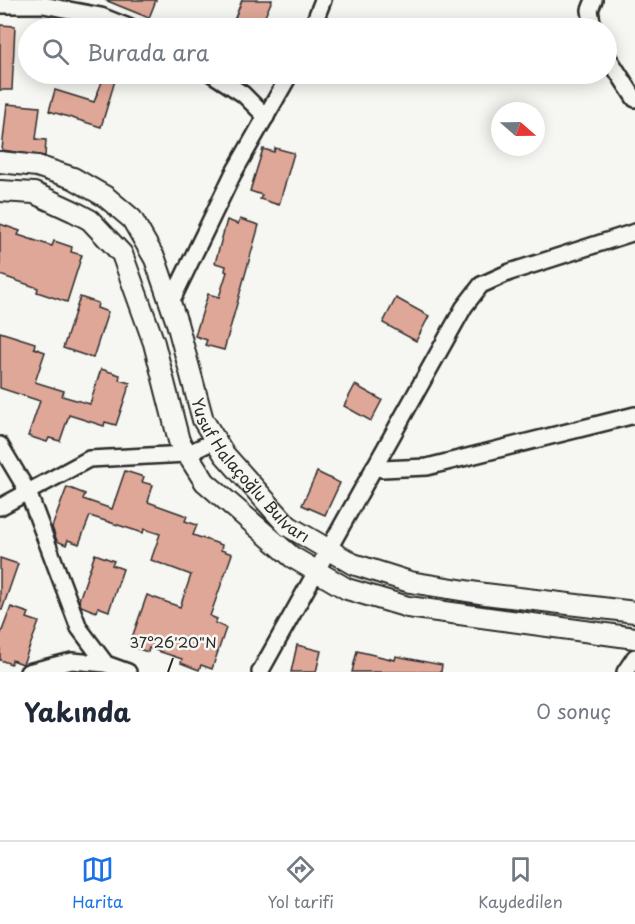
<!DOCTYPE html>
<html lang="tr">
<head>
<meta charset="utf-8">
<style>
	body { margin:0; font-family:"Playpen Sans",sans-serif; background:#f2f2f3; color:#1f2937 }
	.compass { position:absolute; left:491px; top:102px; width:54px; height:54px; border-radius:50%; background:#fff; box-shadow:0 3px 15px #0003; rotate:110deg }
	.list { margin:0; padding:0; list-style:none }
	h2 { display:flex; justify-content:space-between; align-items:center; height:78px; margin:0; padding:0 24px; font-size:26px }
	h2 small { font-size:20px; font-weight:400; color:#747a83 }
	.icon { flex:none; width:33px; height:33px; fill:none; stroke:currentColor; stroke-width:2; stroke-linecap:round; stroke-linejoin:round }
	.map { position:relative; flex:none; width:635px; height:672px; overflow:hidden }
	.search { position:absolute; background:#fff; box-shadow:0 3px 15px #0003; left:18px; right:18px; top:18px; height:66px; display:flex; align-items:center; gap:15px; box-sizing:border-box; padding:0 21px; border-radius:33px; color:#747a83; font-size:22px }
	.sheet { height:168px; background:#fff }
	nav { display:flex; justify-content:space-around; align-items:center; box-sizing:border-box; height:84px; border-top:2px solid #e0e1e3; background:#fff; font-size:16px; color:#747a83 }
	nav a { display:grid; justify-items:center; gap:3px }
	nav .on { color:#1a73e8 }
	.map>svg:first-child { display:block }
	.building { fill:#dfa797; stroke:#2b2b2b; stroke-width:1.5 }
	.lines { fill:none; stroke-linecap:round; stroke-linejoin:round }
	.minor-casing { stroke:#2b2b2b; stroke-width:20 }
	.tertiary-casing { stroke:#2b2b2b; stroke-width:24 }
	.minor { stroke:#f6f6f2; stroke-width:15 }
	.tertiary { stroke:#f6f6f2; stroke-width:20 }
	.ticks { fill:none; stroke:#2b2b2b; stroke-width:2 }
	.labels { text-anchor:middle; stroke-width:5; stroke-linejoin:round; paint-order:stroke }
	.street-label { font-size:16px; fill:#2b2b2b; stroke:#f6f6f2 }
	.ticks-label { font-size:15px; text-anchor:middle; fill:#2b2b2b; stroke:#f6f6f2; stroke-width:5; stroke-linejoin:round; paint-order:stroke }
</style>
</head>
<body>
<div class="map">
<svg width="635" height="672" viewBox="0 0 635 672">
	<rect width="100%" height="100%" fill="#f6f6f2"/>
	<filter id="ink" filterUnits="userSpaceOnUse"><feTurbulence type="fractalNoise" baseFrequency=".0167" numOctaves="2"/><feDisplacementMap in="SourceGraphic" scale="12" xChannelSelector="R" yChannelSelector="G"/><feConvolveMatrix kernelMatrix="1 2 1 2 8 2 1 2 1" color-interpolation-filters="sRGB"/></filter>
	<g filter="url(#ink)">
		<g class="building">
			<polygon points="105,0 156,0 149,18"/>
			<polygon points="242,0 272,0 260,28 231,28"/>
			<polygon points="0,25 15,26 12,90 0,90"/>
			<polygon points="105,74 117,74 101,127 49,111 55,90 94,102"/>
			<polygon points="7,104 40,107 36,139 46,140 45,156 2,150"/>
			<polygon points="275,148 294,153 279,205 260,199 262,195 250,191 263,149 274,152"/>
			<polygon points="240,219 259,225 224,350 205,345 207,340 195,336 208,294 219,297 227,272 225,271 226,266 215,263 227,220 238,224"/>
			<polygon points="0,224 20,231 18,235 52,246 54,241 72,247 71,252 82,255 67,302 37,292 38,288 0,275"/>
			<polygon points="80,297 98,303 97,308 108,312 93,358 63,348"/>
			<polygon points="396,298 429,316 416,341 383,323"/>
			<polygon points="0,332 35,343 34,348 45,352 35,382 64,391 62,396 90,404 101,369 120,375 119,380 130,383 116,425 105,422 104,426 69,415 60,441 49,438 47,442 28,436 40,401 0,388"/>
			<polygon points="355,385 382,400 371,421 344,406"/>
			<polygon points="125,471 144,477 142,482 153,485 148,502 187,516 185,521 197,525 193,535 222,545 221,550 232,554 210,616 217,619 215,623 226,628 212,669 201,665 199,670 181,663 182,659 149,648 148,652 129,646 147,595 180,607 191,575 151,560 160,534 144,529 143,533 90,516 79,544 68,540 66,545 57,541 52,527 67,487 85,494 83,499 112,509"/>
			<polygon points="317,472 340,483 325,515 302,505"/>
			<polygon points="95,554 114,561 112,565 123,569 109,611 98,607 96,612 81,606 79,600"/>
			<polygon points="0,558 18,564 2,610 0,609"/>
			<polygon points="11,607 29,613 27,618 39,622 23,664 12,660 11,664 0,660 0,636"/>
			<polygon points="297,645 321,651 316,672 291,672"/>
			<polygon points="357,651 395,660 396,656 442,665 441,672 352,672"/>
		</g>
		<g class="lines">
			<defs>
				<g id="minor">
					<polyline points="0,5 43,5 101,16 131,28"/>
					<polyline points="312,28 323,0"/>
					<polyline points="593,28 590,10 594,0"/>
					<polyline points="606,54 635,99"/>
					<polyline points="212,74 243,94 266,117"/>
					<polyline points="170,304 233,174 290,74"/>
					<polyline points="0,445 28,492 79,628 106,664 128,672"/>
					<polyline points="374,467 382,469 427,467 635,415"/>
					<polyline points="0,507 89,459 187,454 216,440"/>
					<polyline points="28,672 72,661 106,664"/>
					<polyline points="260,672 464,307 481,285 510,272 635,232"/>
					<polyline points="625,672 635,657"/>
				</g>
				<g id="tertiary">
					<path id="s1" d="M0,162L37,166L73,178L106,197L132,219L155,259L177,323L203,420L224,454L288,526L353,564L410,582L485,594L635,612"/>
					<polyline points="0,191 34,193 73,211 90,220 122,254 154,343 179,441 205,482 292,557 347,589 408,607 635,638"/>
				</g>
			</defs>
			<use href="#minor" class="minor-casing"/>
			<use href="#tertiary" class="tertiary-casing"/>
			<use href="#minor" class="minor"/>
			<use href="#tertiary" class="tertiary"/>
		</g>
	</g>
	<path class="ticks" d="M168,672L173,658"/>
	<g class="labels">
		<g class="street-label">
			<text dy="6" stroke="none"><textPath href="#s1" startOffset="430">Yusuf Halaçoğlu Bulvarı</textPath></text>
		</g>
	</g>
	<g class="ticks-label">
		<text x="173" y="648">37°26'20"N</text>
	</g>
</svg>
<svg class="compass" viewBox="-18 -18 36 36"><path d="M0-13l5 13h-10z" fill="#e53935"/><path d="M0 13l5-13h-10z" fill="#747a83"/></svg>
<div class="search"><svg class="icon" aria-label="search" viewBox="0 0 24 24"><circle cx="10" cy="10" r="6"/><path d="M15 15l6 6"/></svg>Burada ara</div>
</div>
<section class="sheet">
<h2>Yakında<small>0 sonuç</small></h2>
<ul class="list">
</ul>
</section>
<nav>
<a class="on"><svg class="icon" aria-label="map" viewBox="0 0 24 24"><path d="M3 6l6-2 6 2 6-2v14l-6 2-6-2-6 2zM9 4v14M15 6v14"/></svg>Harita</a>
<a><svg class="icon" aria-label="directions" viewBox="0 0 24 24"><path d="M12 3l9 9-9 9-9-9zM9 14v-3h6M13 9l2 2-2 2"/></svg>Yol tarifi</a>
<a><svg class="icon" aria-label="saved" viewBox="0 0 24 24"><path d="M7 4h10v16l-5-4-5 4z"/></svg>Kaydedilen</a>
</nav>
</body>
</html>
